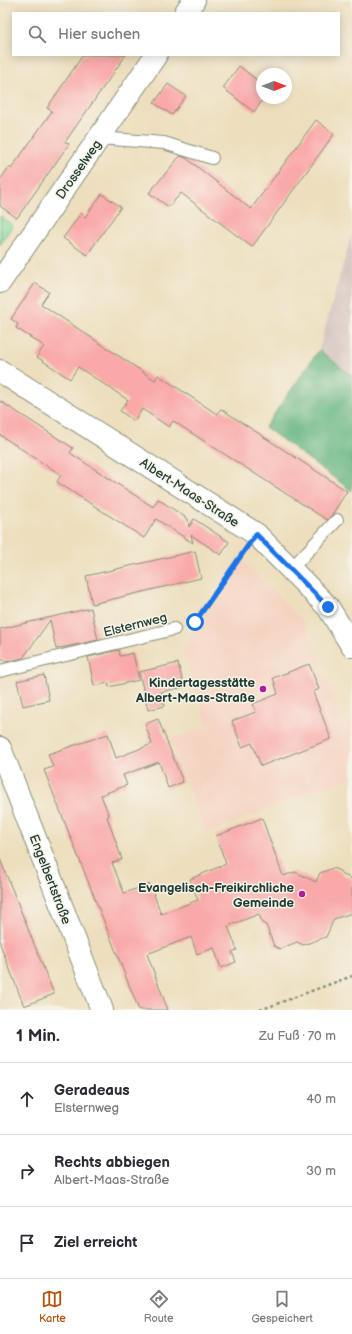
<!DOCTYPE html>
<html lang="de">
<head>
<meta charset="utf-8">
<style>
	body { margin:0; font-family:"Balsamiq Sans",sans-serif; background:#f7f7f7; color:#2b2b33 }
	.compass { position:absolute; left:256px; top:68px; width:36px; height:36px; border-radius:50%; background:#fff; box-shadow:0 2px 10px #0003; rotate:90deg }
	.stop { position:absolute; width:12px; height:12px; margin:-9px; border:3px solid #1a73e8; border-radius:50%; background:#fff }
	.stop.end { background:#1a73e8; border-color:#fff; box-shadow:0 1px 4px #0008 }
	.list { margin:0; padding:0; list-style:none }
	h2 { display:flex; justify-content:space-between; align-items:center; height:52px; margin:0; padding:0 16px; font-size:17px }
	h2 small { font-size:13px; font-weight:400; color:#7c7c81 }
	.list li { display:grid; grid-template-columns:26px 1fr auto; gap:12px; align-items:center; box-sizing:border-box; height:72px; padding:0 16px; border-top:1px solid #e1e1e2 }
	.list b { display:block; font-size:15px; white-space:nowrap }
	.list p { margin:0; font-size:13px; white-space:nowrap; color:#7c7c81 }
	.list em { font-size:13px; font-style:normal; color:#7c7c81 }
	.icon { flex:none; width:22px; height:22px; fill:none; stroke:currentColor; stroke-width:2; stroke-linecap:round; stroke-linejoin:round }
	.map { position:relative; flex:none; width:352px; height:1010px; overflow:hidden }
	.search { position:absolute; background:#fff; box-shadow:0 2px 10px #0003; left:12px; right:12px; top:12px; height:44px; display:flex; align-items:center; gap:10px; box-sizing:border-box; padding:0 14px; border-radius:0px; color:#7c7c81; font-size:15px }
	.sheet { height:268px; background:#fff }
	nav { display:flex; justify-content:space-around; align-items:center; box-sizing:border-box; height:56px; border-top:1px solid #e1e1e2; background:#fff; font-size:11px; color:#7c7c81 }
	nav a { display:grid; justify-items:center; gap:2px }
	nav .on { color:#b45309 }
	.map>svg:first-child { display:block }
	.built { fill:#f5d3c1 }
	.industrial { fill:#d1c0bc }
	.green { fill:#7ed599; stroke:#4e8966 }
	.forest { fill:#66b681; stroke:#427a5a }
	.building { fill:#f9a9a8 }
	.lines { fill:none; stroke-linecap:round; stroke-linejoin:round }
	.lane-casing { stroke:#868e79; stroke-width:14 }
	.street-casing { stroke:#868e79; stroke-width:24 }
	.path { stroke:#868e79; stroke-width:2.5; stroke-dasharray:3 3; stroke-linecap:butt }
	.lane { stroke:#fff; stroke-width:12 }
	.street { stroke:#fff; stroke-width:22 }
	.route { stroke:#1a73e8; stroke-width:5 }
	.poi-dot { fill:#b5179e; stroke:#f7f3e8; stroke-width:1.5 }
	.labels { text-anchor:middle; stroke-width:3; stroke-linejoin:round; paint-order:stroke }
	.street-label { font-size:13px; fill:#1f3d34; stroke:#f7f3e8 }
	.poi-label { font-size:13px; font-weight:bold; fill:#1f3d34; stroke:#f7f3e8; text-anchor:end }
</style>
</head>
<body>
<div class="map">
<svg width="352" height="1010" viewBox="0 0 352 1010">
	<rect width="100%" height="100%" fill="#f7f3e8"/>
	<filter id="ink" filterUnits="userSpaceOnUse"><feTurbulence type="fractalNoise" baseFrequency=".025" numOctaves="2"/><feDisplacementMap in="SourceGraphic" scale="8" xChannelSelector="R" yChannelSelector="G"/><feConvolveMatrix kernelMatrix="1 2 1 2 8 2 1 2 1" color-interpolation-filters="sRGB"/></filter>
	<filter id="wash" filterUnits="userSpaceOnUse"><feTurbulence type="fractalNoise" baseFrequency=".012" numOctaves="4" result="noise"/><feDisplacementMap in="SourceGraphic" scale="16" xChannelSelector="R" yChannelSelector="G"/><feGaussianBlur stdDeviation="0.9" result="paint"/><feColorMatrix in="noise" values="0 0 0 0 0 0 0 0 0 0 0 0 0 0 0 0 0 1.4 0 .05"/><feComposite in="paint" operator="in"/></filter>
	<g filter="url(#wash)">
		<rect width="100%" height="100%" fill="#eddfbe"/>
		<polygon class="built" points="243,561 302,620 320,659 343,723 352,720 352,777 205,833 170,739 208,726 182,649"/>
		<polygon class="industrial" points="352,233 352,376 319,350"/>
		<polygon class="green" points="0,216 13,225 0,245"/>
		<polygon class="forest" points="319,350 352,376 352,491 265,427"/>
		<g id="blocks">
			<g class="building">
				<polygon points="83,55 126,55 65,142 69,144 17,218 0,206 0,180 9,167 11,169 52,111 47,108"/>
				<polygon points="239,66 262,84 262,101 254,112 223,88"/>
				<polygon points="168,84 186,96 172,115 154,103"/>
				<polygon points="316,120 334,134 252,247 181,193 169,207 149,193 180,156 186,158 251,209"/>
				<polygon points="102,194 121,207 87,255 63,238 81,213 85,217"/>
				<polygon points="35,283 49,292 41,304 155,380 158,375 217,414 221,409 347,491 332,515 327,520 173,421 169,427 142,409 134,421 120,411 128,400 78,367 70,379 37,357 44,346 16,328 18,324 11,319"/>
				<polygon points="0,401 73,448 70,453 153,507 158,499 188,519 189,527 194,519 229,542 221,555 191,535 193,543 156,519 144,538 57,482 61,475 0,435"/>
				<polygon points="195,551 201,578 92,604 86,576"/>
				<polygon points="91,608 98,640 56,649 50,620 23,658 6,662 0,658 0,629"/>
				<polygon points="119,650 120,656 133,653 139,680 109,687 108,683 94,686 88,657"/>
				<polygon points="178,663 184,687 161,692 165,706 148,710 139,672"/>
				<polygon points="309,664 319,689 313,692 331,739 261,766 252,743 242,747 232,721 256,712 253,704 278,694 273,678"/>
				<polygon points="44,675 49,700 23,706 17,681"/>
				<polygon points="158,719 183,782 168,788 159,762 123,775 127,785 101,795 109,816 107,817 122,859 112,863 124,893 150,884 161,914 198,900 190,879 226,864 216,836 262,818 283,876 295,872 316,882 320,873 333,868 340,871 342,874 352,879 352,913 334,919 326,937 303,945 297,942 280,949 274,946 266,925 262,923 259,914 228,926 237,950 232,952 236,962 221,968 214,948 197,954 191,937 147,954 168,1010 139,1010 44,770 53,767 48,754 108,734 116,758 152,744 145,724"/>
				<polygon points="0,859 54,994 24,1006 0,944"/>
			</g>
		</g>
	</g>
	<g filter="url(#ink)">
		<use href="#blocks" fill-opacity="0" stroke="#868e79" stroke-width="1"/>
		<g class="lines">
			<defs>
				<g id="lane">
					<polyline points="99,138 164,143 212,158"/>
					<polyline points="291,569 337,520"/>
					<polyline points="0,671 174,629"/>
				</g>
				<g id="street">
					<polyline points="185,13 194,0"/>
					<polyline points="0,282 156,55"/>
					<polyline points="0,371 256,534 328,607 352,646"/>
					<polyline points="0,748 102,1010"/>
				</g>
			</defs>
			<use href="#lane" class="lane-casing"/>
			<use href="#street" class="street-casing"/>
			<g class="path">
				<polyline points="189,624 195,622 245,551"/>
				<polyline points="260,1010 352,976"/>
			</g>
			<use href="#lane" class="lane"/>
			<use href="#street" class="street"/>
		</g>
	</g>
	<g class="lines" filter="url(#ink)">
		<polyline class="route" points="195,622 256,534 328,607"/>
	</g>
	<g class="poi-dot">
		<circle cx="263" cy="689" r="4"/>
		<circle cx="302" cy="894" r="4"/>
	</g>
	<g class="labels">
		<g class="street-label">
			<text transform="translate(78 169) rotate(-55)" y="5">Drosselweg</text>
			<text transform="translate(190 492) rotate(33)" y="5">Albert-Maas-Straße</text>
			<text transform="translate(135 624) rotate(-14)" y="5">Elsternweg</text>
			<text transform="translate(51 879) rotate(69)" y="5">Engelbertstraße</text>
		</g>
		<g class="poi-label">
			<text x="255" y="687">Kindertagesstätte<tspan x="255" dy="15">Albert-Maas-Straße</tspan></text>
			<text x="294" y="892">Evangelisch-Freikirchliche<tspan x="294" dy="15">Gemeinde</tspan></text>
		</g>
	</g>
</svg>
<svg class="compass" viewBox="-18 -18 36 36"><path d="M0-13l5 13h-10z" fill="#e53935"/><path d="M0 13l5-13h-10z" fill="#7c7c81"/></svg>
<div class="stop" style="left:195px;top:622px"></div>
<div class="stop end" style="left:328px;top:607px"></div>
<div class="search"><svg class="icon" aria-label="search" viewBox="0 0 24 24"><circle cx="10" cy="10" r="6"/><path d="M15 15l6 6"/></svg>Hier suchen</div>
</div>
<section class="sheet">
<h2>1 Min.<small>Zu Fuß · 70 m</small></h2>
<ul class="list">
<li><svg class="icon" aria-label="ahead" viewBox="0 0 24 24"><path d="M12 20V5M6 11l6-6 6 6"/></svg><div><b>Geradeaus</b><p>Elsternweg</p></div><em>40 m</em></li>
<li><svg class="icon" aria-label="right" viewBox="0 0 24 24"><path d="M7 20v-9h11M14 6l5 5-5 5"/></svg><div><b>Rechts abbiegen</b><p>Albert-Maas-Straße</p></div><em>30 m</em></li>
<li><svg class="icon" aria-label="arrive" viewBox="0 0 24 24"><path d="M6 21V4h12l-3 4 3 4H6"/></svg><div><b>Ziel erreicht</b></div></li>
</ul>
</section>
<nav>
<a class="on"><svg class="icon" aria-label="map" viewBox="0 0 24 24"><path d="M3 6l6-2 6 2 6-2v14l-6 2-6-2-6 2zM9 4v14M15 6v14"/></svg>Karte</a>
<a><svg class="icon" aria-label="directions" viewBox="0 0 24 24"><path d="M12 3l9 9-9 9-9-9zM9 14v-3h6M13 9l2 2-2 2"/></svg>Route</a>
<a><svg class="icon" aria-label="saved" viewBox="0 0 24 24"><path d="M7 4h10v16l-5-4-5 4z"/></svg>Gespeichert</a>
</nav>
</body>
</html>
